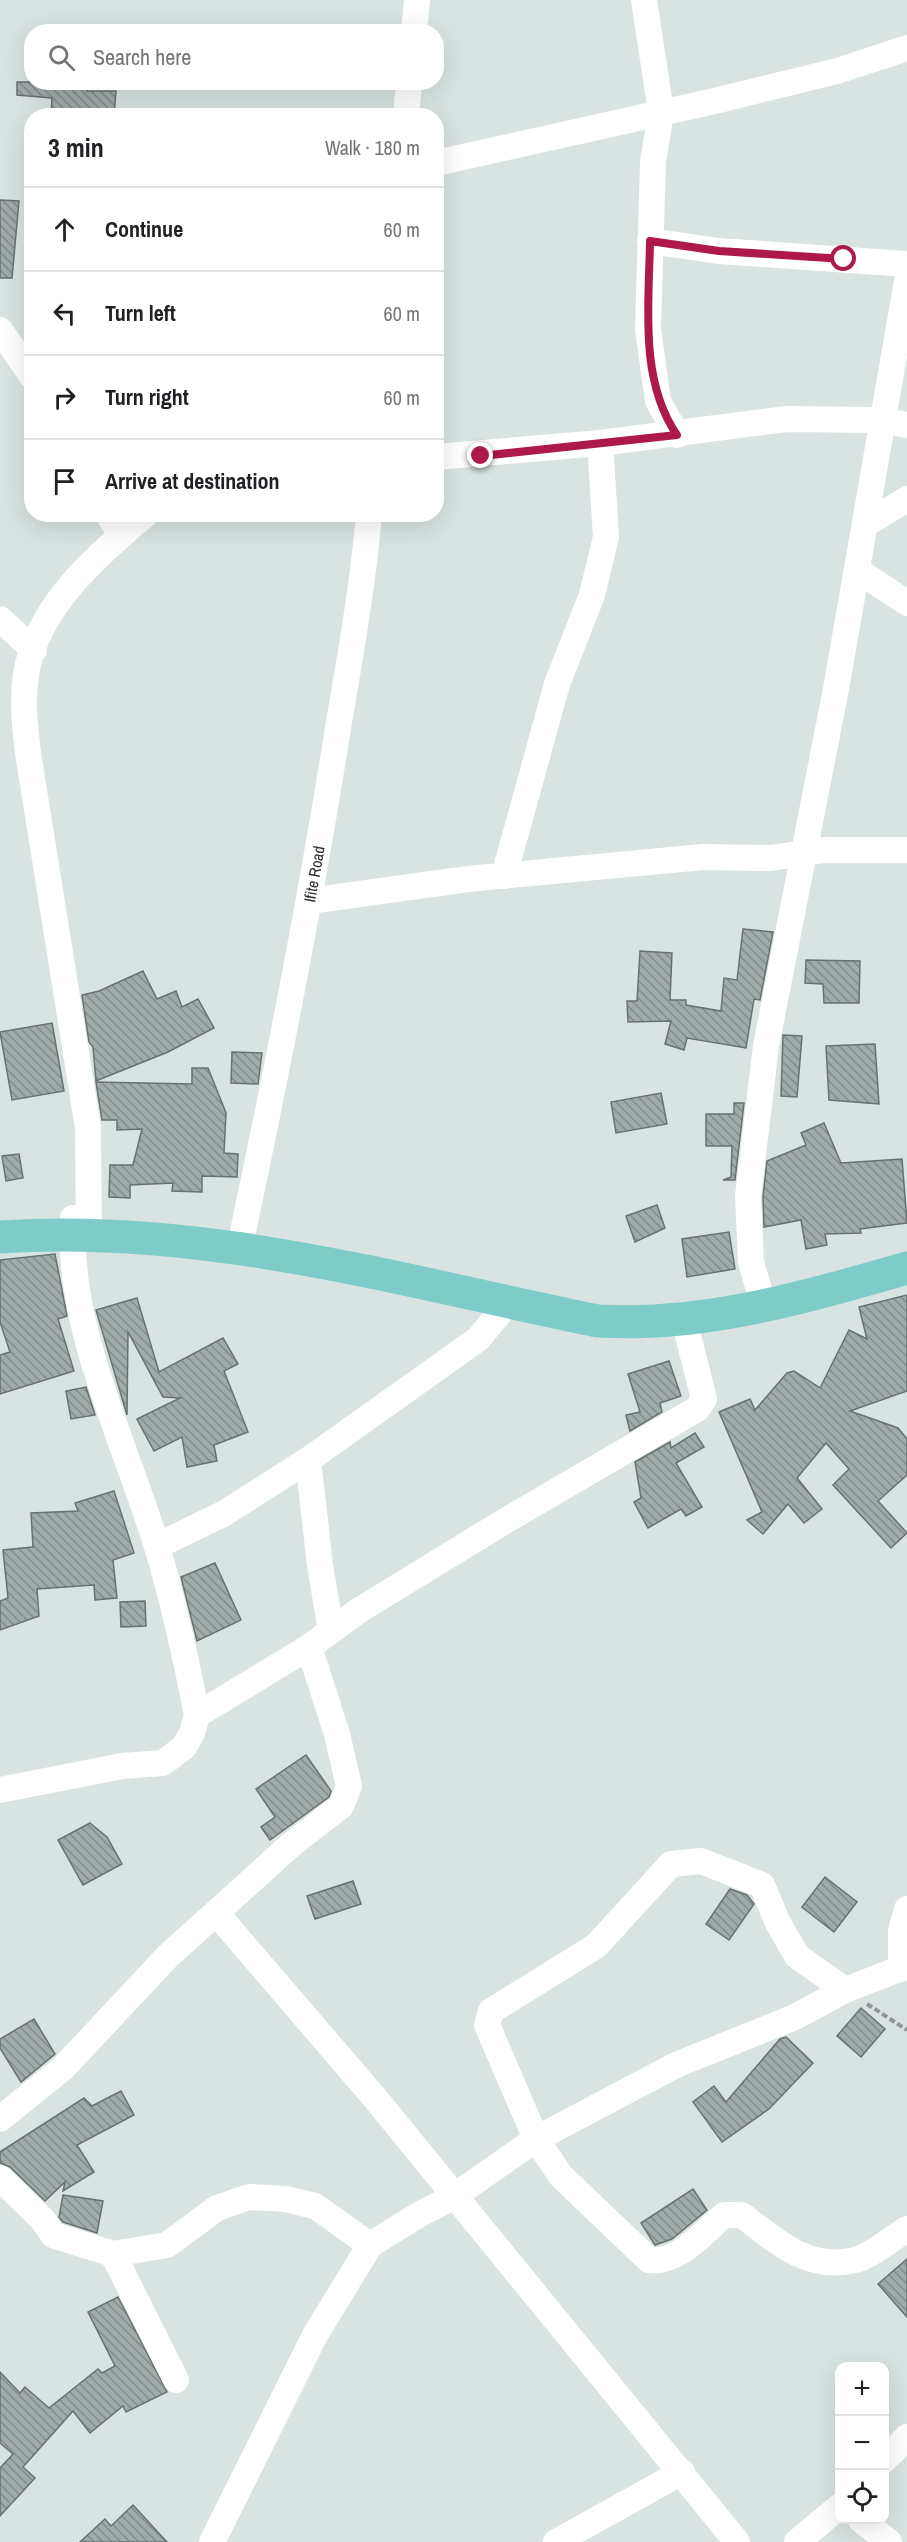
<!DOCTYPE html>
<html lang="en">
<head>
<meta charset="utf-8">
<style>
	body { margin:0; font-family:"Archivo Narrow",sans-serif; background:#f2f2f2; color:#202124 }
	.controls { position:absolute; right:18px; bottom:18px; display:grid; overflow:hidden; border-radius:12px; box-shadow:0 6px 24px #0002 }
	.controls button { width:54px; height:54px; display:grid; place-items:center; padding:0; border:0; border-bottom:2px solid #e0e0e0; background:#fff; color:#202124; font:30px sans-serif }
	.stop { position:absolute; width:18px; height:18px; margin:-14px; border:4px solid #ad1948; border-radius:50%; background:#fff }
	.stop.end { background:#ad1948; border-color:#fff; box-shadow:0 2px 6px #0008 }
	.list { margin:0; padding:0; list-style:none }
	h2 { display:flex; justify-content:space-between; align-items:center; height:78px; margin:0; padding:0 24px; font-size:26px }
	h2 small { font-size:20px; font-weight:400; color:#757577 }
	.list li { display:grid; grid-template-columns:39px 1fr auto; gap:18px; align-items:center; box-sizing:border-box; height:84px; padding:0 24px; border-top:2px solid #e0e0e0 }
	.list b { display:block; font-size:22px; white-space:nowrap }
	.list em { font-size:20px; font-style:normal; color:#757577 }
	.icon { flex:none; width:33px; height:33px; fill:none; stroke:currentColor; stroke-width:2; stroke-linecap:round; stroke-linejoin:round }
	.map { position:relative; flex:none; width:907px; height:2542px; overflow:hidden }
	.search { position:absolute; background:#fff; box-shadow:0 6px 24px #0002; left:24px; top:24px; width:420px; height:66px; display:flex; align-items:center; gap:15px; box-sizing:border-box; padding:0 21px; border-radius:24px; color:#757577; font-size:22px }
	.panel { position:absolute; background:#fff; box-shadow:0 6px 24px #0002; left:24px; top:108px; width:420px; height:414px; border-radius:24px }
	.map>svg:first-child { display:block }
	.building { fill:url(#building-back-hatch); stroke:#687271; stroke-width:1.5 }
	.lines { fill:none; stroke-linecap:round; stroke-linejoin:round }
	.path { stroke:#8f9796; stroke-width:4; stroke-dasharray:6 3; stroke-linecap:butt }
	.minor { stroke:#fff; stroke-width:26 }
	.major { stroke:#7eccc8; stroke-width:33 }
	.route { stroke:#ad1948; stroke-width:8 }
	.labels { text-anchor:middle; stroke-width:6; stroke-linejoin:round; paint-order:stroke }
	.street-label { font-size:16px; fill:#292d2d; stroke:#fff }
</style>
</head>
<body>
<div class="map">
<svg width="907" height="2542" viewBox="0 0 907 2542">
	<defs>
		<pattern id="building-back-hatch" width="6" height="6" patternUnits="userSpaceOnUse" patternTransform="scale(1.5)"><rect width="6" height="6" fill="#a0abaa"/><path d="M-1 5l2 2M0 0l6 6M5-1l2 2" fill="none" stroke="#828c8b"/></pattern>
	</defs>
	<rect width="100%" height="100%" fill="#d8e3e2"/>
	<g class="building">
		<polygon points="17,82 87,82 87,91 116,91 114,116 51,116 52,98 17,95"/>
		<polygon points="0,200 19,201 12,278 0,278"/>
		<polygon points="743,929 773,932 760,1000 754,999 746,1048 687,1038 684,1050 665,1044 671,1021 628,1022 627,1001 637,1001 640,951 672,953 670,1000 686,1000 686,1005 721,1011 724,978 737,980"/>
		<polygon points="806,960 860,961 859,1003 824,1003 823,984 805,983"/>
		<polygon points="143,971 157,999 176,991 182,1007 198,999 214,1028 168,1052 96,1081 93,1047 89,1042 82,995 99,991"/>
		<polygon points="52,1023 64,1091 12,1100 0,1032"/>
		<polygon points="783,1035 802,1036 797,1097 781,1096"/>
		<polygon points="875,1044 879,1104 829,1100 826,1046"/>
		<polygon points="232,1052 262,1053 258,1084 231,1083"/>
		<polygon points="192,1068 208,1068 226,1113 224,1153 238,1154 237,1177 202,1176 202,1192 172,1191 173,1183 130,1185 130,1198 109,1197 110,1165 133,1165 142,1129 117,1130 117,1120 102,1120 96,1082 192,1084"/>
		<polygon points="661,1093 667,1124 616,1133 611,1102"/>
		<polygon points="734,1103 744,1103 735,1180 723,1180 731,1177 732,1146 706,1146 706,1114 734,1114"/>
		<polygon points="824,1123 841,1163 902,1159 907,1223 860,1229 861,1233 825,1234 827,1245 806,1249 801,1220 764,1227 763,1197 767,1161 806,1145 801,1133"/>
		<polygon points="19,1154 23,1178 6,1181 2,1156"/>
		<polygon points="657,1205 665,1228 635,1242 626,1216"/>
		<polygon points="729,1232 735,1269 687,1277 682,1239"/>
		<polygon points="55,1254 67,1316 58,1319 74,1371 0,1394 0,1355 10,1352 0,1322 0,1260"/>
		<polygon points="907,1295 907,1391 850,1411 898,1428 907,1439 907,1475 878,1501 907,1533 891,1548 833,1485 849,1469 826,1443 797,1478 822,1509 804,1523 788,1504 763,1534 747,1520 762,1512 719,1412 750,1399 755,1410 787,1373 794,1371 820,1388 849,1330 867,1339 859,1307"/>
		<polygon points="137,1298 159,1372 223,1338 238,1364 224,1371 248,1432 214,1445 217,1461 187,1467 182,1437 154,1451 137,1419 180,1398 163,1397 128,1332 127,1415 96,1310"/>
		<polygon points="669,1361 681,1396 660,1403 662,1412 630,1431 626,1415 640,1412 628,1374"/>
		<polygon points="86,1387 95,1415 71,1419 66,1391"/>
		<polygon points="695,1433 704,1447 676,1463 702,1507 686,1516 681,1509 648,1528 634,1502 641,1498 635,1462 670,1442 671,1448"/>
		<polygon points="114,1491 134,1553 113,1560 117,1598 95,1600 94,1585 37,1589 39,1616 0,1630 0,1601 8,1598 3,1550 33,1547 31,1513 78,1511 75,1503"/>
		<polygon points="215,1563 241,1620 197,1641 181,1577"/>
		<polygon points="145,1601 146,1626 121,1627 120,1602"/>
		<polygon points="306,1755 331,1791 329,1797 270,1840 261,1827 275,1817 256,1789"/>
		<polygon points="90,1823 107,1837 122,1864 83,1885 58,1840"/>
		<polygon points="825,1877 857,1902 834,1932 802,1907"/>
		<polygon points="353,1881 361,1904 315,1919 307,1896"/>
		<polygon points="730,1889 747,1895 754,1904 729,1940 706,1924"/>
		<polygon points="861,2008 885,2029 861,2057 837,2036"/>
		<polygon points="34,2019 55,2054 21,2082 0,2048 0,2039"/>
		<polygon points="786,2037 813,2063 769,2109 722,2142 693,2102 714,2086 726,2102 780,2039"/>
		<polygon points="121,2091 134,2115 77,2145 94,2172 63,2191 65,2182 45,2201 10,2167 0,2163 0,2152 84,2098 92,2106"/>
		<polygon points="693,2189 707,2210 672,2239 655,2245 641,2223"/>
		<polygon points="63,2195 103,2201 97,2233 63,2222 59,2217"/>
		<polygon points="907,2259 907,2317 878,2284"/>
		<polygon points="118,2297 167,2392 126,2412 123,2406 90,2433 73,2411 23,2467 35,2478 0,2516 0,2468 13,2454 0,2443 0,2372 20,2393 25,2387 49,2408 98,2369 102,2373 115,2366 88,2312"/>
		<polygon points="133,2505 167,2542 80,2542 105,2519 111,2526"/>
	</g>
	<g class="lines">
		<polyline class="path" points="867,2004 907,2030"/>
		<g class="minor">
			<polyline points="644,0 661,112 653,162 648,329 658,401 677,435"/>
			<polyline points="414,32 417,0"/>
			<polyline points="406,116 409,82"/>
			<polyline points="436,163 719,100 837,71 907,48"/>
			<polyline points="650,241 719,251 907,264"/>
			<polyline points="0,330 32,376"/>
			<polyline points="436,457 600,443 787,419 881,420 907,425"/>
			<polyline points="108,514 121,535"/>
			<polyline points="866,524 907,499"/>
			<polyline points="857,570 907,603"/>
			<polyline points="0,619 34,650"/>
			<polyline points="504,876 557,684 592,595 606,537 600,443"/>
			<polyline points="309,901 468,879 703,857 771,858 824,850 907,850"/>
			<path d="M243,1231C279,1062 312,893 339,722C351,652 363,584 369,514"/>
			<path d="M89,1236L88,1128L28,753C25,727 22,701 26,674C37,607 97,555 146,514"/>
			<polyline points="759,1290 751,1262 748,1196 766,1046 836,689 907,281"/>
			<polyline points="157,1546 223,1514 308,1460"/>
			<polyline points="331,1631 320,1565 308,1460 478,1339 508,1303"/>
			<polyline points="197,1715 309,1647 358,1611 505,1521 697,1409 704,1399 684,1320"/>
			<path d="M0,1790L122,1766L163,1763L184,1747L192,1733L197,1715C186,1659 174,1602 157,1547C126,1443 66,1328 73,1218"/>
			<polyline points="217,1914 375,2098 737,2542"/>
			<polyline points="901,1969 901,1931 907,1909"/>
			<path d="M845,1990L797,1956L778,1923L762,1885L701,1861L671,1864L596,1946L491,2011L487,2025L536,2139L561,2176L649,2260C678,2264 703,2233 724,2215H742C775,2240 808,2272 855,2260C869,2257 893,2238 907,2229"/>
			<polyline points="0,2119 63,2068 168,1956 292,1844 341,1806 349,1786 337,1734 309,1647"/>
			<polyline points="0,2178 43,2220 53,2235 113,2254 167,2245 217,2208 249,2197 285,2199 315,2206 370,2245"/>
			<polyline points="113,2254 176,2380"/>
			<polyline points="884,2460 907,2437"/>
			<polyline points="861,2520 889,2542"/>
			<polyline points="212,2542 315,2335 370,2245 420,2214 453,2197 536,2139 676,2065 795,2017 845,1990 907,1966"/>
			<polyline points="556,2542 682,2472"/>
			<polyline points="797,2542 840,2506"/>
		</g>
		<path class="major" d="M0,1237C204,1223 401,1281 598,1321C704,1327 806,1297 907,1268"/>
	</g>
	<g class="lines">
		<path class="route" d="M481,456L677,435C639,380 649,304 650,241L719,251L844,259"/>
	</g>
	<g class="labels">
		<g class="street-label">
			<text transform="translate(314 874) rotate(-80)" y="6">Ifite Road</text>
		</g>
	</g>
</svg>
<div class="controls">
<button>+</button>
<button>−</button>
<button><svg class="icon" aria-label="locate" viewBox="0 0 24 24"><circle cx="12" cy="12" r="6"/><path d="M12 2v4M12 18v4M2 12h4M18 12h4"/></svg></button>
</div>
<div class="stop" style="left:844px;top:259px"></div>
<div class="stop end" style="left:481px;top:456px"></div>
<div class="search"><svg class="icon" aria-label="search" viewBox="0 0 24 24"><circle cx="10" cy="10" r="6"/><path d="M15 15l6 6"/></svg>Search here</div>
<section class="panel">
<h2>3 min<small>Walk · 180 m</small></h2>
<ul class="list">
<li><svg class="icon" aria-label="ahead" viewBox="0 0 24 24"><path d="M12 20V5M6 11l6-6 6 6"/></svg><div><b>Continue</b></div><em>60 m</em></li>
<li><svg class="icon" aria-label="left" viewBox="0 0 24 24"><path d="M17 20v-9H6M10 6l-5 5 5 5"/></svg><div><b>Turn left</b></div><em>60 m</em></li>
<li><svg class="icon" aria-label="right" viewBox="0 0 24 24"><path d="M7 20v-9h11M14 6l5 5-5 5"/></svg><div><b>Turn right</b></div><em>60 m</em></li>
<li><svg class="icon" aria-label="arrive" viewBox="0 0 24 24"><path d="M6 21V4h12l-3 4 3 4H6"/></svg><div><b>Arrive at destination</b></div></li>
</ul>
</section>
</div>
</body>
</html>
